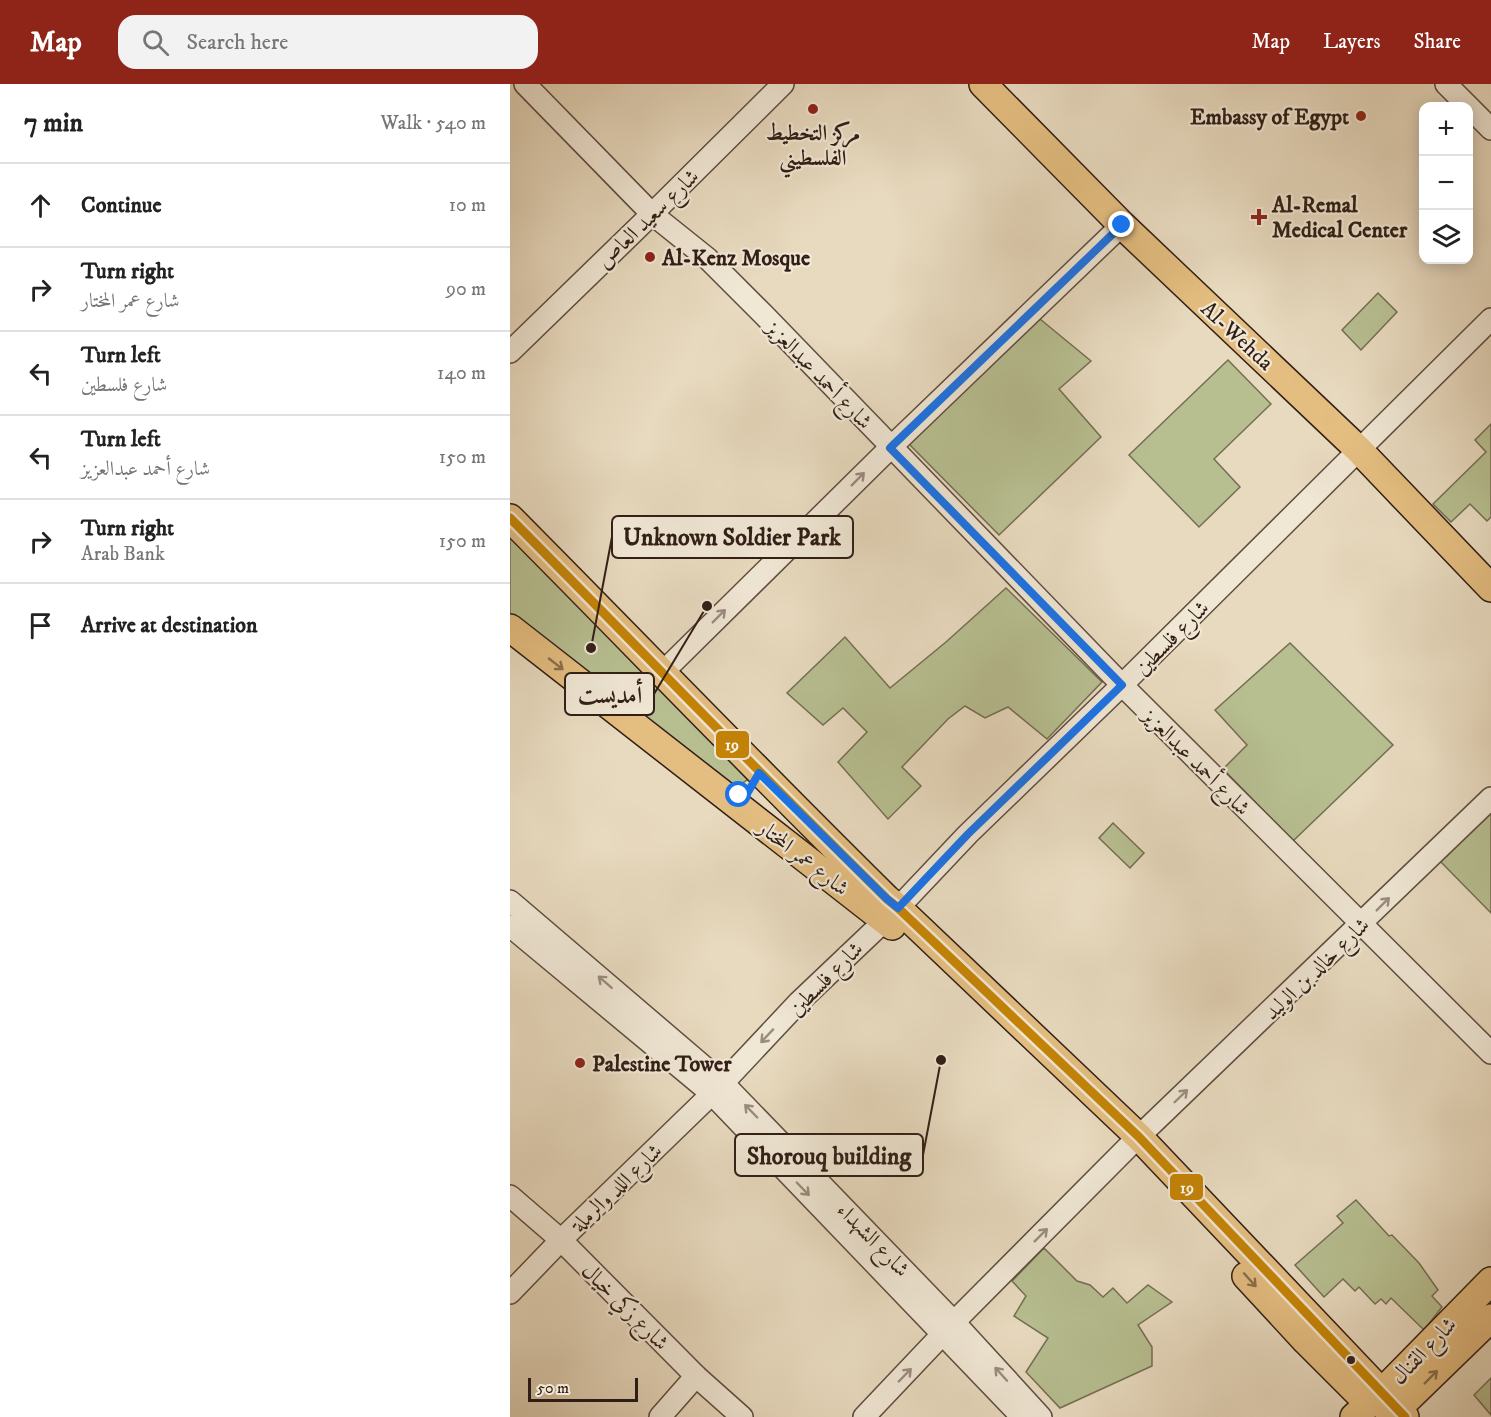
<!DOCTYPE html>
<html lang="en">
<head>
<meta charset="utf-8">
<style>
	body { margin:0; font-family:"IM FELL DW Pica",Amiri,serif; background:#f2f2f2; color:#222 }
	.controls { position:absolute; right:18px; top:18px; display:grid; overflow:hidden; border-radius:12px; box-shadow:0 3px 15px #0003 }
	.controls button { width:54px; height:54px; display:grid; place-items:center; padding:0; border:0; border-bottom:2px solid #e0e0e0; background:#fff; color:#222; font:30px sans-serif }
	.scale { position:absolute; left:18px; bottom:15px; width:110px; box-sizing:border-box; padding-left:6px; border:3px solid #301e16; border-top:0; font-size:16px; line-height:21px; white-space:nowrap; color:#301e16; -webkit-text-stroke:4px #f0e7d5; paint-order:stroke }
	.stop { position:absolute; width:18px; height:18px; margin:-14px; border:4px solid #1a73e8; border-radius:50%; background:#fff }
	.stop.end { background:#1a73e8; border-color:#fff; box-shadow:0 2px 6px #0008 }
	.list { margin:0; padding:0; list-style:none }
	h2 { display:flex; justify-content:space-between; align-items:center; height:78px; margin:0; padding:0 24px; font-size:26px }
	h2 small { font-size:20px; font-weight:400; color:#767676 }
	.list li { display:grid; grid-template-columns:39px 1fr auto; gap:18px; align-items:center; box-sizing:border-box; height:84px; padding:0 24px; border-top:2px solid #e0e0e0 }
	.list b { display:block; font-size:22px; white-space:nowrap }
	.list p { margin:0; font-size:20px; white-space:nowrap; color:#767676 }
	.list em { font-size:20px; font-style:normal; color:#767676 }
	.icon { flex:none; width:33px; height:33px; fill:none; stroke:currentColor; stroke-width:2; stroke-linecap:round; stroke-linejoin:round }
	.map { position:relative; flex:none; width:981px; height:1333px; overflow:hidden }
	header { display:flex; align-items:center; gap:36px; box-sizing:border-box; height:84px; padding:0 30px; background:#8f2418; color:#fff }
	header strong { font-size:28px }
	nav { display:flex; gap:33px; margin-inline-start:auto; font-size:21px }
	.search { width:420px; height:54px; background:#f2f2f2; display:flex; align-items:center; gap:15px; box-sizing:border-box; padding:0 21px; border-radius:18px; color:#767676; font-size:22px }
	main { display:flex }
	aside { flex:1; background:#fff }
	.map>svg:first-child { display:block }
	.green { fill:#b7bf91; stroke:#746e54; stroke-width:1.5 }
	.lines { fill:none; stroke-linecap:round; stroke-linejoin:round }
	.minor-casing { stroke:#5e4d40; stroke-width:24 }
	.major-casing { stroke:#301e16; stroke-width:30 }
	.minor { stroke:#f0e7d5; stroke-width:21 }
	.major { stroke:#e4bd80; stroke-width:27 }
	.bus-1-casing { stroke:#f0e7d5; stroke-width:14 }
	.bus-1 { stroke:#c58406; stroke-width:9 }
	.oneway { stroke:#9a8d7f }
	.oneway2 { stroke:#8a6e4b }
	.route { stroke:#1a73e8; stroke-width:8 }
	.poi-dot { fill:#8f2418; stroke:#f0e7d5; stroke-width:2 }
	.bus-dot { fill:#301e16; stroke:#f0e7d5; stroke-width:2 }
	.labels { text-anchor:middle; stroke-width:4.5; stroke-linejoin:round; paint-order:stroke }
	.poi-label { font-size:22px; font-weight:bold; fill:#301e16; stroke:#f0e7d5; text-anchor:start }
	.street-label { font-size:22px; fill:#301e16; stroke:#f0e7d5 }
	.leader { fill:none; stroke:#301e16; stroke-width:2 }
	.callout-dot { fill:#301e16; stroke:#f0e7d5; stroke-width:2 }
	.callout { fill:#f0e7d5; stroke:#301e16; stroke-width:2 }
	.callout-label { font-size:24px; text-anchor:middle; font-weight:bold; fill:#301e16 }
	.line-badge { stroke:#f0e7d5; stroke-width:2 }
	.badge-label { font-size:16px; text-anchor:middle; font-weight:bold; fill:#fff }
</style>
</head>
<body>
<header>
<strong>Map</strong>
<div class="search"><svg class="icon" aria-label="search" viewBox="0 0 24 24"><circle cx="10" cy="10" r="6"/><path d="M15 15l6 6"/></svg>Search here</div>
<nav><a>Map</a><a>Layers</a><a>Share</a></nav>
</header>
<main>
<aside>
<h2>7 min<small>Walk · 540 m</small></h2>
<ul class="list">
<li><svg class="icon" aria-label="ahead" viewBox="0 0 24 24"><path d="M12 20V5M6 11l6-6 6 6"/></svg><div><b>Continue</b></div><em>10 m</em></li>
<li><svg class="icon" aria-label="right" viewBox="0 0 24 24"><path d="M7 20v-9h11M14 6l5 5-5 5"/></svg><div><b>Turn right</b><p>شارع عمر المختار</p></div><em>90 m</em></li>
<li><svg class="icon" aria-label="left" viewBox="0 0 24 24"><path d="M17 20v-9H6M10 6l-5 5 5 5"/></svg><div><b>Turn left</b><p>شارع فلسطين</p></div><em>140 m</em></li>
<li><svg class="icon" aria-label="left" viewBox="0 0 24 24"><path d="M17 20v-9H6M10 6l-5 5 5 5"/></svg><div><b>Turn left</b><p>شارع أحمد عبدالعزيز</p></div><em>150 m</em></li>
<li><svg class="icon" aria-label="right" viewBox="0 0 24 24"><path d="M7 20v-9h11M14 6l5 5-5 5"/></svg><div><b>Turn right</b><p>Arab Bank</p></div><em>150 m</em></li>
<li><svg class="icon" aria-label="arrive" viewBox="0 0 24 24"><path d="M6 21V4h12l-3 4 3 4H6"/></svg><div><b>Arrive at destination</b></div></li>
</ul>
</aside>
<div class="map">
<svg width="981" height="1333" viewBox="0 0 981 1333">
	<rect width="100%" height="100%" fill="#e8dabf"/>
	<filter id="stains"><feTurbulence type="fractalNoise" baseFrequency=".00333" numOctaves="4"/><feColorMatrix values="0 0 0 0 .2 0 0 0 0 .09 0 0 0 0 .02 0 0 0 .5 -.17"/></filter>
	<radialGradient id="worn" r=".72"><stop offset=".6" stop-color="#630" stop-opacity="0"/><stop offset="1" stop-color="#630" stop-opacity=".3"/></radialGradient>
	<g class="green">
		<polygon points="868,209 887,228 851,266 832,246"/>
		<polygon points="530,235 581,277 549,305 591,353 489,451 399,360"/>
		<polygon points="718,276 761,320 704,375 730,403 689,443 619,371"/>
		<polygon points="981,340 981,433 977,437 960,420 941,438 923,420 976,368 965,356"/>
		<polygon points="0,444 240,686 237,696 225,704 0,532"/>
		<polygon points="496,504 592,598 537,655 498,623 475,634 455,622 438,635 392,683 411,702 378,735 328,678 357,648 333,624 313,641 277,609 335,553 380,604 436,558"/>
		<polygon points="780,559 883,661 783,757 713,685 737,661 705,626"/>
		<polygon points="981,727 981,829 930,777"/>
		<polygon points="603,739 634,769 620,784 589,754"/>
		<polygon points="846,1116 879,1152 882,1151 909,1179 928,1206 922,1212 932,1223 914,1246 881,1214 876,1220 871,1215 865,1220 849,1203 845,1207 833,1195 814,1213 785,1181 833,1139 827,1132"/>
		<polygon points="534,1164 567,1197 580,1201 593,1213 603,1204 617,1219 638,1201 662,1218 628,1241 642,1263 642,1282 550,1324 516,1288 538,1254 504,1232 516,1212 502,1197"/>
		<polygon points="981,1294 981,1331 964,1311"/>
	</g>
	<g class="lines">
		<defs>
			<g id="minor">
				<polyline points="15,0 142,130 197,174 254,231 612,601 981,969"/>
				<polyline points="936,0 981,45"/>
				<polyline points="0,268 142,130 273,0"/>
				<polyline points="153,588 380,364 612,141"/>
				<polyline points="0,817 213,999 444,1238 531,1333"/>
				<polyline points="0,842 202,1010 512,1333"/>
				<polyline points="0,1112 51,1156 186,1292 232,1333"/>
				<polyline points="0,1209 51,1156 213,999 289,918 388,824 458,750 612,601 981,235"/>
				<polyline points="150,1333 186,1292"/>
				<polyline points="354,1333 444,1238 618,1063 981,714"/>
			</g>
			<g id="major">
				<polyline points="473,0 612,141 849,366 981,504"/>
				<path d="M0,434C126,561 250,690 377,815L388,824L629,1053L895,1333"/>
				<polyline points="0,544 382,842"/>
				<polyline points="736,1192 796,1257 857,1318"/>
				<polyline points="844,1333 872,1308 981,1197"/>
				<polyline points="879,1333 981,1234"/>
			</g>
		</defs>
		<use href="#minor" class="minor-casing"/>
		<use href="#major" class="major-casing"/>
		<use href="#minor" class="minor"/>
		<use href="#major" class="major"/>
		<defs>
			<path id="bus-1" d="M0,434C126,561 250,690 377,815L388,824L629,1053L895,1333"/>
		</defs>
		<use href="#bus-1" class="bus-1-casing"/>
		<use href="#bus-1" class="bus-1"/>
	</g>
	<defs><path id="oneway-shaft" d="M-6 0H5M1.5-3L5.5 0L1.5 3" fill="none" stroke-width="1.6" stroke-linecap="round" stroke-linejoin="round" transform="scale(1.5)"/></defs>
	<g class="oneway">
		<use href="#oneway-shaft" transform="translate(348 395) rotate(-45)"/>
		<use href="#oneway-shaft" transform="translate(209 532) rotate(-45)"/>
		<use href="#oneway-shaft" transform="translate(873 820) rotate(-45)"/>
		<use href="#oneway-shaft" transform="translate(95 898) rotate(-139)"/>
		<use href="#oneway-shaft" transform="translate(257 952) rotate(133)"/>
		<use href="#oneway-shaft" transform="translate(671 1012) rotate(-44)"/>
		<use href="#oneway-shaft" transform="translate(241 1027) rotate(-134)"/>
		<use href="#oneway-shaft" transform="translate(293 1105) rotate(46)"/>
		<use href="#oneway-shaft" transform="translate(531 1151) rotate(-45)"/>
		<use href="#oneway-shaft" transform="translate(491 1290) rotate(-132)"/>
		<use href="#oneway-shaft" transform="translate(395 1291) rotate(-46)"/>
	</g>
	<g class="oneway2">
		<use href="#oneway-shaft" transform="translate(46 580) rotate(38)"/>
		<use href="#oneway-shaft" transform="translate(740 1196) rotate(48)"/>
		<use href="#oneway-shaft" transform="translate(921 1293) rotate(-45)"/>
	</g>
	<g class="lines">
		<polyline class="route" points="229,711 238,708 249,689 377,815 388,824 458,750 612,601 380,364 612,141"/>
	</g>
	<g class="poi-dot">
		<circle cx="303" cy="25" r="6"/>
		<circle cx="851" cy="32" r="6"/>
		<path d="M746 124h6v6h6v6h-6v6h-6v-6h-6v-6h6z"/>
		<circle cx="140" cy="173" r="6"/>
		<circle cx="70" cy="979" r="6"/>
	</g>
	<circle class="bus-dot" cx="841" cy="1276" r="5"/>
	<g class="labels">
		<g class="poi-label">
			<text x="839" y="40" text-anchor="end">Embassy of Egypt</text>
			<text x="303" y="56" text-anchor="middle">مركز التخطيط<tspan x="303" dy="25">الفلسطيني</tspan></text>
			<text x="762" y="128">Al-Remal<tspan x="762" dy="25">Medical Center</tspan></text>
			<text x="152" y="181">Al-Kenz Mosque</text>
			<text x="82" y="987">Palestine Tower</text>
		</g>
		<g class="street-label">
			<text transform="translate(137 134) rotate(-44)" y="8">شارع سعيد العاص</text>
			<text transform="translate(728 251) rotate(43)" y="8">Al-Wehda</text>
			<text transform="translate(310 290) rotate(46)" y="8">شارع أحمد عبدالعزيز</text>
			<text transform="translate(661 553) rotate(-45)" y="8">شارع فلسطين</text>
			<text transform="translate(687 677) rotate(45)" y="8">شارع أحمد عبدالعزيز</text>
			<text transform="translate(294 773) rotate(38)" y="8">شارع عمر المختار</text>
			<text transform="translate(806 884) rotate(-44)" y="8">شارع خالد بن الوليد</text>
			<text transform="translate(315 894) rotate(-45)" y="8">شارع فلسطين</text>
			<text transform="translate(106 1103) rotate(-44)" y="8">شارع اللد والرملة</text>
			<text transform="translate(364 1155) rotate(46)" y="8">شارع الشهداء</text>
			<text transform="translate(116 1222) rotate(45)" y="8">شارع زكي خيال</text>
			<text transform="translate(913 1266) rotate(-46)" y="8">شارع القنال</text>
		</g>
	</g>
	<path class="leader" d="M81 564L102 453M197 522L144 610M431 976L413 1071"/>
	<g class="callout-dot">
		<circle cx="81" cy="564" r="6"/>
		<circle cx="197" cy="522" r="6"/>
		<circle cx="431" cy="976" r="6"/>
	</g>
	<g class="callout">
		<rect x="102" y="432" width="241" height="42" rx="6"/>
		<rect x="55" y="589" width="89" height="42" rx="6"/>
		<rect x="225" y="1050" width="188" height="42" rx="6"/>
	</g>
	<g class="callout-label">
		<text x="222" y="461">Unknown Soldier Park</text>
		<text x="100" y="619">أمديست</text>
		<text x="319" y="1080">Shorouq building</text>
	</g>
	<g class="line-badge">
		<rect x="205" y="646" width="35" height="29" rx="6" fill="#c58406"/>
		<rect x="659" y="1089" width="35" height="28" rx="6" fill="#c58406"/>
	</g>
	<g class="badge-label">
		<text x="222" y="666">19</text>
		<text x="677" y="1109">19</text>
	</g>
	<rect width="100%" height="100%" filter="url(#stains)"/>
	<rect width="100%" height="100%" fill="url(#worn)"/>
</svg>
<div class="controls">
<button>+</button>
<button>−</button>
<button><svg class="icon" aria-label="layers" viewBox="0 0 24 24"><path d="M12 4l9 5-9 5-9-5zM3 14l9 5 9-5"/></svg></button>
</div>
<div class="scale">50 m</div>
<div class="stop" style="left:229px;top:711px"></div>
<div class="stop end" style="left:612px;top:141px"></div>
</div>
</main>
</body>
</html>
